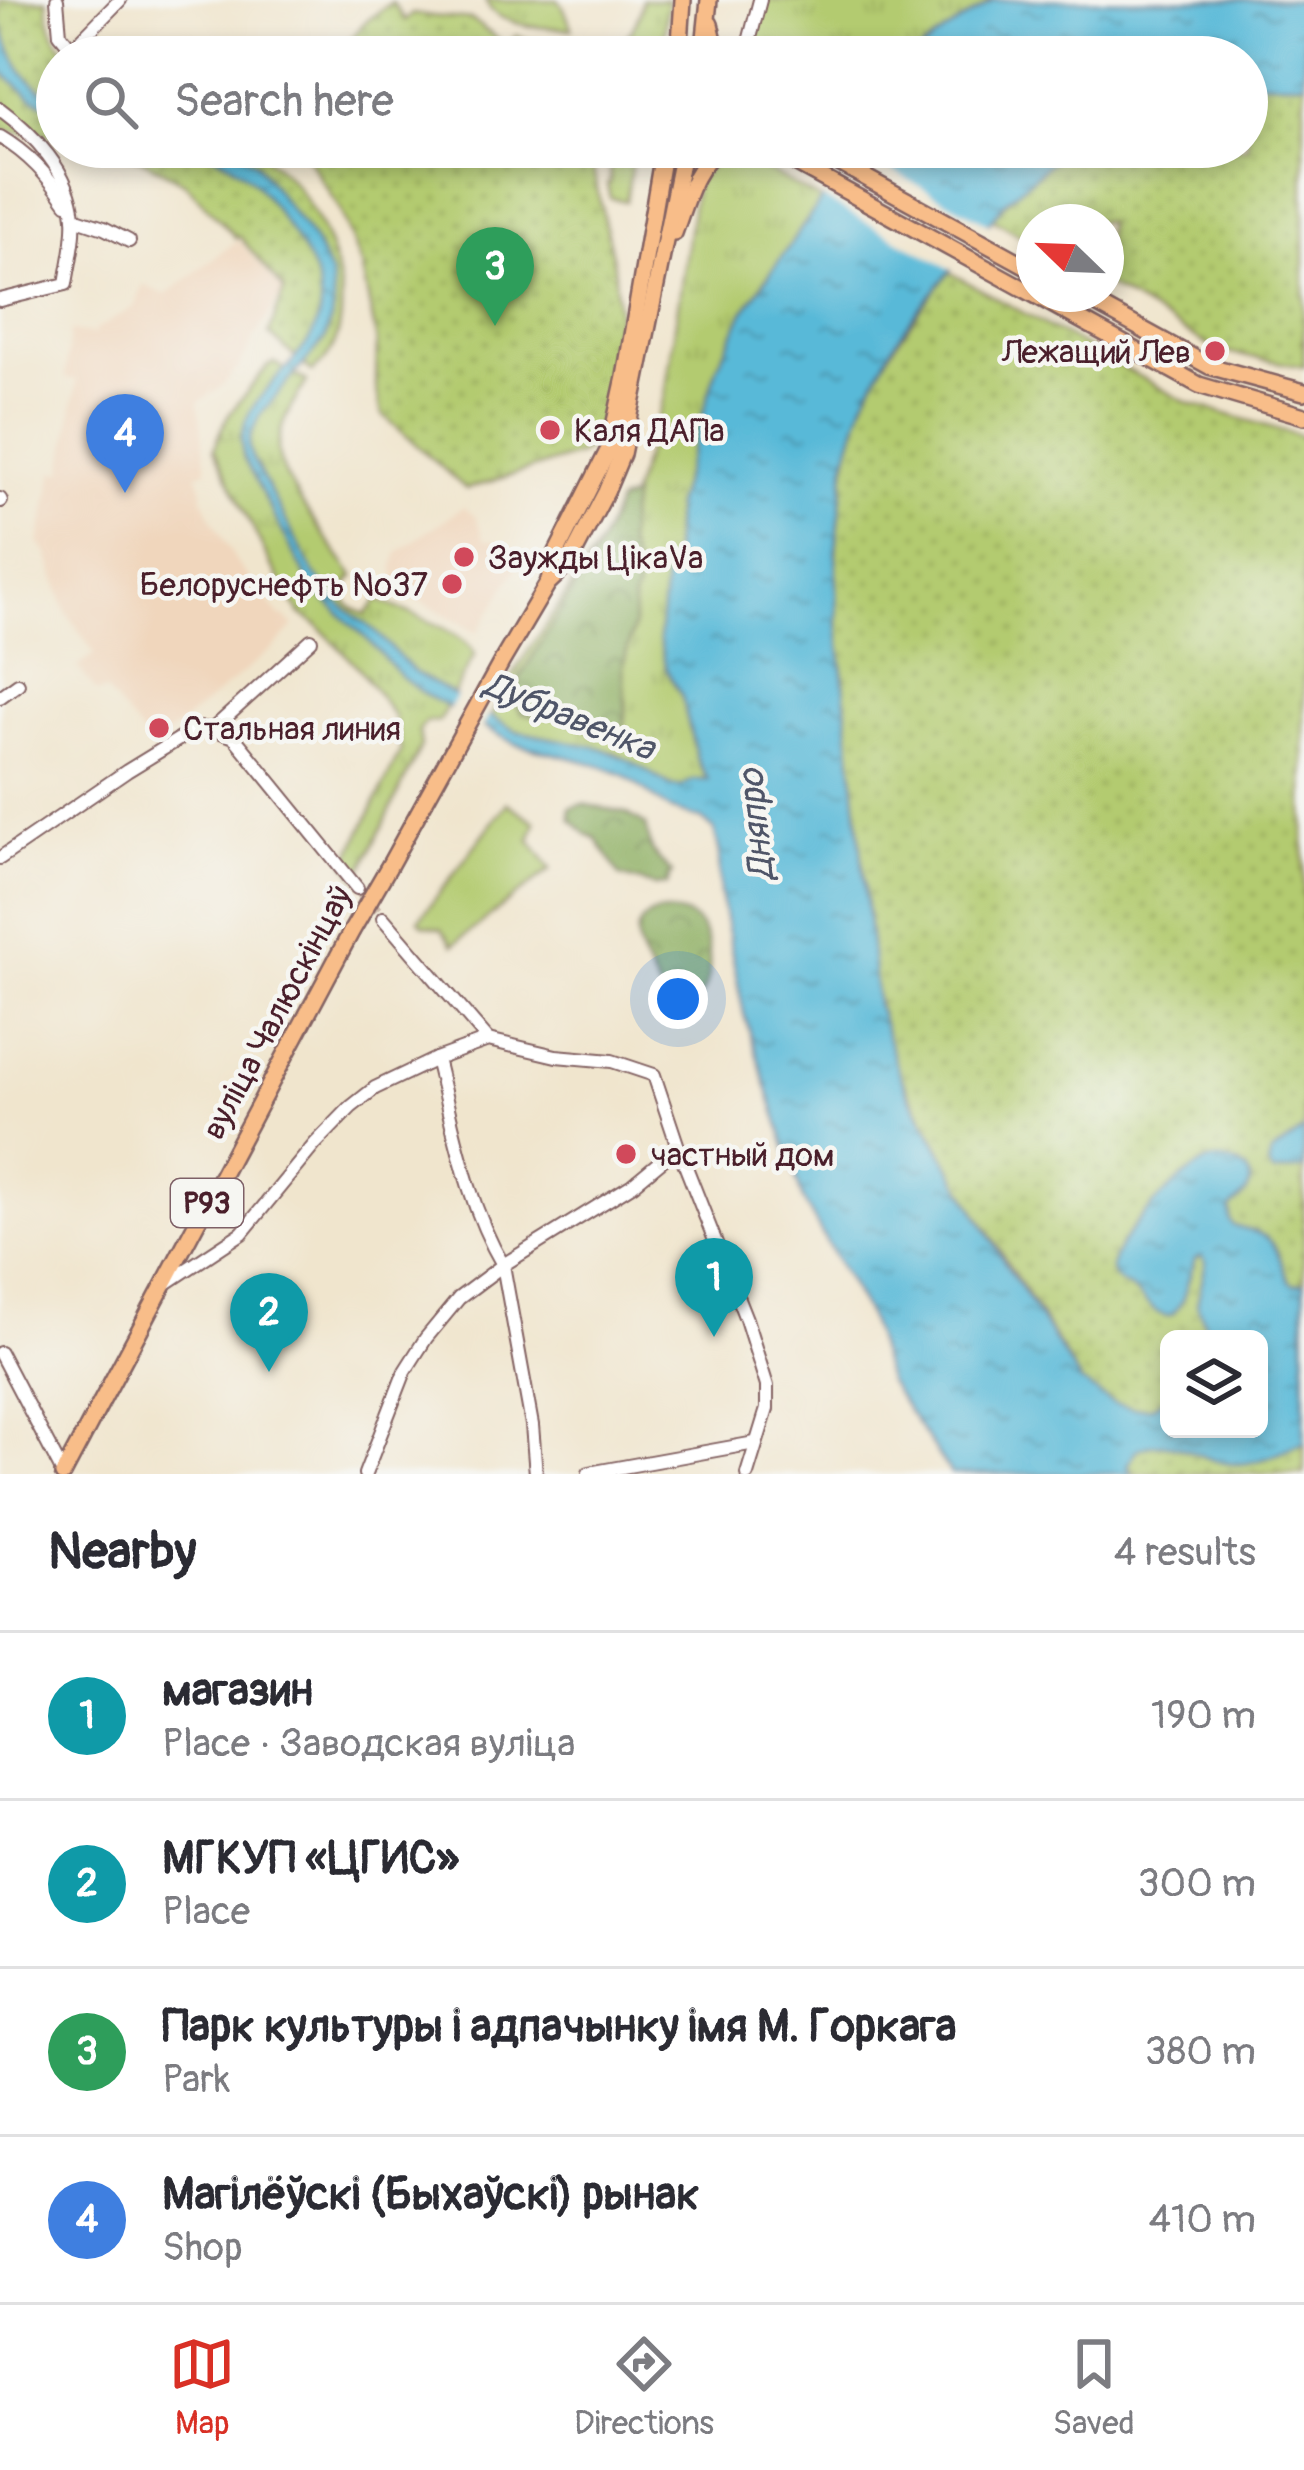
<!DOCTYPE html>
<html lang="en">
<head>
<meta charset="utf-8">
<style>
	body { margin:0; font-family:Pangolin,sans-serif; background:#f2f2f3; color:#2b2b33 }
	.controls { position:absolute; right:36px; bottom:36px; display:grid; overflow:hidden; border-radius:18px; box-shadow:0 6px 18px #0003 }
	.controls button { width:108px; height:108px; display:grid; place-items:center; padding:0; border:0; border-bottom:3px solid #e1e1e2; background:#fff; color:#2b2b33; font:60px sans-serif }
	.compass { position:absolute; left:1016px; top:204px; width:108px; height:108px; border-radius:50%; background:#fff; box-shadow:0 6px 18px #0003; rotate:293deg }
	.you { position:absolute; left:678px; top:999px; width:42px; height:42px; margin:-30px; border:9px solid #fff; border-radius:50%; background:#1a73e8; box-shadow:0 0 0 18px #1a73e833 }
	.badge { display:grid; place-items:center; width:78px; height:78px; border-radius:50%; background:#d93025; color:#fff; font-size:39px; font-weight:700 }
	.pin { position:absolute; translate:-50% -99px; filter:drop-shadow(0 3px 6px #0008) }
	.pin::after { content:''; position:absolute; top:63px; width:42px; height:36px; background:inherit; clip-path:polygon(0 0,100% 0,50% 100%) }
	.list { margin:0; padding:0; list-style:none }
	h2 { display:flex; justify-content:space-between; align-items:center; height:156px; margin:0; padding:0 48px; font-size:51px }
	h2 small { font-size:39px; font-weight:400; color:#7c7c81 }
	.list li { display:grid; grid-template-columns:78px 1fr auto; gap:36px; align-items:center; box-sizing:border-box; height:168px; padding:0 48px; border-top:3px solid #e1e1e2 }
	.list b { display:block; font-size:45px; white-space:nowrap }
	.list p { margin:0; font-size:39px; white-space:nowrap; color:#7c7c81 }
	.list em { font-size:39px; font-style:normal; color:#7c7c81 }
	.icon { flex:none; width:66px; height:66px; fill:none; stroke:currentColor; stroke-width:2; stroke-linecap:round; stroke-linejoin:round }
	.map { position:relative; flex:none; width:1304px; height:1474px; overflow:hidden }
	.search { position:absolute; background:#fff; box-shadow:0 6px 18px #0003; left:36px; right:36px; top:36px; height:132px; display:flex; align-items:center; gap:30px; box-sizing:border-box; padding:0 42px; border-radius:66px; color:#7c7c81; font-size:45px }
	.sheet { height:828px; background:#fff }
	nav { display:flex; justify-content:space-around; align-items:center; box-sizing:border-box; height:168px; border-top:3px solid #e1e1e2; background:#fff; font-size:33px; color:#7c7c81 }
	nav a { display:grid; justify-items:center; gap:6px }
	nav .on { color:#d93025 }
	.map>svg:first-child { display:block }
	.built { fill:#f0d6bc }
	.grass { fill:url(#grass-tufts); stroke:#7e754e; stroke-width:3 }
	.forest { fill:url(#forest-crowns); stroke:#6c6746; stroke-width:3 }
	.park { fill:url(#park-dots); stroke:#7e754e; stroke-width:3; fill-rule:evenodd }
	.garden { fill:#b3cb70; stroke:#7e754e; stroke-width:3 }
	.water { fill:url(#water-ripples); stroke:#526c82; stroke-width:3 }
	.pier { fill:#f0e5cd }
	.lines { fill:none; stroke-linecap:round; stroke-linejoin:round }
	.minor-tunnel { stroke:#cfbdad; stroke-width:12; stroke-dasharray:12 6; stroke-linecap:butt }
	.minor-casing { stroke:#846464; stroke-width:16 }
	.major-casing { stroke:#846464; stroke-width:20 }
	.minor { stroke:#fff; stroke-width:12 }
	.major { stroke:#f8bd89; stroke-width:15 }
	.major-bridge-casing { stroke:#846464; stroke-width:20; stroke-linecap:butt }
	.major-bridge { stroke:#f8bd89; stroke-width:15 }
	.poi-dot { fill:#d1495b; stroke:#f6f6f2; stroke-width:4.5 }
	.labels { text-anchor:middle; stroke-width:9; stroke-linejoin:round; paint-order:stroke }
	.shield { fill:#f6f6f2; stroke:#7e6067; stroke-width:3 }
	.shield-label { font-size:30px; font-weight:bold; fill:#4a1f2b }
	.poi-label { font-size:33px; fill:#4a1f2b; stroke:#f6f6f2; text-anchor:start }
	.street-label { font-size:33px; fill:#4a1f2b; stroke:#f6f6f2 }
	.water-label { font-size:36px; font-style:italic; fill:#4f5568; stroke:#f6f6f2 }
</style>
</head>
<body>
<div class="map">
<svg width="1304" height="1474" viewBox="0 0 1304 1474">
	<defs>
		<pattern id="grass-tufts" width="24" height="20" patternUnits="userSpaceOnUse" patternTransform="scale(3)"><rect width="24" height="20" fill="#b3cb70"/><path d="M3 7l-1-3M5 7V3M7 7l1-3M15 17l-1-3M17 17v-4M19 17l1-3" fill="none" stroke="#9bae61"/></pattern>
		<pattern id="forest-crowns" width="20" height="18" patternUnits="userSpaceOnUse" patternTransform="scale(3)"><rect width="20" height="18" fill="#8eaf62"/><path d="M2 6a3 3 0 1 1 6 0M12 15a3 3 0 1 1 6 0" fill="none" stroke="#768e51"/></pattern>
		<pattern id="park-dots" width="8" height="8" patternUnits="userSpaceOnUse" patternTransform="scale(3)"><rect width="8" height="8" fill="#b3cb70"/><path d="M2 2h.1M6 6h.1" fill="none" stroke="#9bae61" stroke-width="1.8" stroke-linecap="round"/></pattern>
		<pattern id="water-ripples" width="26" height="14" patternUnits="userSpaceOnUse" patternTransform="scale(3)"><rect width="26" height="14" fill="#59b9d8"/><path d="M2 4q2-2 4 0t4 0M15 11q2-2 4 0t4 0" fill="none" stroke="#4c96af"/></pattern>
	</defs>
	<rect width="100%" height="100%" fill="#f6f6f2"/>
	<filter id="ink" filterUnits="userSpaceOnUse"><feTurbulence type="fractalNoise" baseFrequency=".00833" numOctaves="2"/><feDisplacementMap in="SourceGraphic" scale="24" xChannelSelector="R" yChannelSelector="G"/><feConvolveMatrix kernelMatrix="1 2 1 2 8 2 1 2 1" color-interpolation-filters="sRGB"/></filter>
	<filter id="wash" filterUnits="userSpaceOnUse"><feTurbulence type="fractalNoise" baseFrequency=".004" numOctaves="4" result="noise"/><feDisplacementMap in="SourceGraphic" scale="48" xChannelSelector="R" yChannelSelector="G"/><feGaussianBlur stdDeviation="2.7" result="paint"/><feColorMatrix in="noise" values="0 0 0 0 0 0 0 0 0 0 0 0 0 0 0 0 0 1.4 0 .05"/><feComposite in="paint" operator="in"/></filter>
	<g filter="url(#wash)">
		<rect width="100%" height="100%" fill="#f0e5cd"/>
		<g class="built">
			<polygon points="238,240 283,292 254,338 239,367 222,386 198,402 207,470 197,473 203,492 201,494 210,515 237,563 280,616 284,616 294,626 277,645 152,747 106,691 96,692 78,667 95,654 66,612 47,552 39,543 54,472 63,472 77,380 65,378 70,332 95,334 95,330 134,307 143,285 166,295"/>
			<polygon points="463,507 476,517 484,539 497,541 521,553 517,568 478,632 396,588 394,567 398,552"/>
		</g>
		<g class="grass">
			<path d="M485,0H558L563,6L572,29C545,28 496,28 485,0Z"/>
			<path d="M642,0H668L662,57H531L512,40L517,35C566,59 630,72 642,0Z"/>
			<polygon points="763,0 994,0 935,39 915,57 748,57"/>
			<polygon points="726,151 733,152 821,200 745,310 717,367 675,505 673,555 666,567 664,596 666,669 682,697 697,759 709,781 680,787 669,785 616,753 516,731 491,717 517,668 631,496 665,396 696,181"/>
			<polygon points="621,152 627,153 632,163 626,201 610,198 607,184 610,183 610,170"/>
			<path d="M274,363L307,381C294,402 279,423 278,449C278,479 335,550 354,576L342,591C345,605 353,610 366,614L378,600C404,612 462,629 475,654L439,721L426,722L419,731L421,746L358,878L346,863L401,750L394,716L359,668L317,625L300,614L271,565L214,449L227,417L267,367Z"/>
		</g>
		<g class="forest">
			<path d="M633,497L629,514L627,545L640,579L633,599L634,624L623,667L626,713L624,729C600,746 584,722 560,718C546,715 534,718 521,713L513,698L520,677L595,554L618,502Z"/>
			<polygon points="583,804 626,813 646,825 651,848 657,858 672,873 667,885 654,886 620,876 596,838 586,834 571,819 570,808"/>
			<path d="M658,912C670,912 686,912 695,921C712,937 714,977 701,995C696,1002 692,1003 686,1007C682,1007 679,1008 676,1007C664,1003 658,987 652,976C640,954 623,924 658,912Z"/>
		</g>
		<g class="park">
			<path d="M0,0H47C47,21 56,45 73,57H57V135L3,131L0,128Z"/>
			<polygon points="392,2 405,21 412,14 472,20 522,57 336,57 364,23"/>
			<polygon points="1247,82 1304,82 1304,367 1218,351 1106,285 1106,222 1034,222 1034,243 991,218 1022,186 1068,147 1247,147"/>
			<path d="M103,147H253C265,157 278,167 289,178C329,222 371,329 312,372L269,334L284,290L239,236L236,238L185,183L139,158Z"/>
			<polygon points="308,147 588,147 614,265 618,311 599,430 591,445 578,455 466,489 382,414 376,388 377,342 361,265 339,208 307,157"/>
			<path d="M949,272L1186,402L1304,437V1474H1132C1073,1358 995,1252 934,1137C921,1113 906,1090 896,1065C866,989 866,904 858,823C845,695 818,562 853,435C869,373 910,322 949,272ZM1169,1339H1259V1429H1169Z"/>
		</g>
		<polygon class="garden" points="507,803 536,822 530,840 551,869 453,945 442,929 423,925 419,920"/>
		<g class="water">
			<polygon points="994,0 1304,0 1304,82 1247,82 1247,57 915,57 935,39"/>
			<path d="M0,20C10,54 22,84 57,97V109L32,98L0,70Z"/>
			<path d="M193,147H232L255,162L314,241L331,276L334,309L325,339L259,416L250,437L249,447L252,458L314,573L342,606L374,630L414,672L516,731L601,748L633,762L669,785L680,787L693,780H708L697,759L682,697L666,669L659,639L666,567L673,555L675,505L717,367L745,310L821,200L847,147H1068L1007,200L909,322L890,351L864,401L846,461L836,549L838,625L877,1004L895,1062L909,1095L1008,1268L1081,1382L1113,1403L1133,1408L1151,1407L1169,1396V1429H1259V1339H1211L1197,1304L1206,1262L1202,1256L1195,1259L1182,1301L1173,1314L1167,1316C1148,1312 1146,1298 1131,1289C1123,1283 1114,1282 1112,1270C1108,1244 1185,1168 1210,1161C1225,1157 1256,1166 1249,1187C1247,1196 1236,1202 1230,1208V1221L1234,1226C1278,1237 1271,1239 1289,1280L1293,1284L1304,1283V1443C1284,1451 1260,1463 1238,1464C1203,1465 1170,1430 1135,1451L1128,1466L1132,1474H951L887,1380L869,1319L803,1200L744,1014L720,894L719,849L714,829L701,819L669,809L624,775L595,764L516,744L422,693L401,677L369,641L321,596L308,580L244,459C225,392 326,364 320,298C318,269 299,245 284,222C256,181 241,162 193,147Z"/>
			<polygon points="1304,1130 1304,1169 1273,1173 1268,1165 1271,1154"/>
		</g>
		<g class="pier">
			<polygon points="840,147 849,147 992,226 956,272 817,195"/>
			<polygon points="459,692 492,710 480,732 447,714"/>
		</g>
	</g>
	<g filter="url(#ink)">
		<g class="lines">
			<polyline class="minor-tunnel" points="357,888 383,918"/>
			<defs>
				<g id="minor">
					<polyline points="57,0 60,34 79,57"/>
					<polyline points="71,50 120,0"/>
					<polyline points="745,57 760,0"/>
					<path d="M0,109C34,134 70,172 74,217C76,238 69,263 66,284L0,300"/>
					<path d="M0,137C29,154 48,176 67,203"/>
					<polyline points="74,218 104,228 129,241"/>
					<polyline points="0,499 1,501"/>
					<polyline points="0,697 18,684"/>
					<polyline points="213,729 311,640"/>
					<polyline points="0,858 127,771 197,728 213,729 234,737 357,888"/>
					<polyline points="383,918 488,1040"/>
					<path d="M436,1059C454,1129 466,1202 503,1265L532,1425L536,1474"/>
					<polyline points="678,1147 746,1319 767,1386 767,1409 747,1474"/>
					<polyline points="165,1284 242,1233 315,1144 351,1107 375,1088 436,1059 488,1040"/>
					<polyline points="0,1353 63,1473"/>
					<polyline points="589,1473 755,1443"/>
					<polyline points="365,1474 405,1371 426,1338 459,1298 503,1265 632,1185 678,1147 654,1075 612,1061 556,1056 488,1040"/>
				</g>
				<g id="major">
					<polyline points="710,24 718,57"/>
					<polyline points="679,57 683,0"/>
					<polyline points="703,57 709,0"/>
					<polyline points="766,147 1199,385 1304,416"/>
					<polyline points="810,147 1034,270"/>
					<path d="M674,233C686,201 693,167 721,147"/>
					<polyline points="1078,294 1209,366 1304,392"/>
					<polyline points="549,580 557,552 609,449 625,377 664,147"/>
					<polyline points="388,868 502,661 548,583 569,563 606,492 622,454 684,147"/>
					<polyline points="63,1474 351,932"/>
				</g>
			</defs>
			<use href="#minor" class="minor-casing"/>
			<use href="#major" class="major-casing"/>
			<use href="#minor" class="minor"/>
			<use href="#major" class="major"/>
			<defs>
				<polyline id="major-bridge" points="351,932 388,868"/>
			</defs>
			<use href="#major-bridge" class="major-bridge-casing"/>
			<use href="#major-bridge" class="major-bridge"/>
		</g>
	</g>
	<g class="poi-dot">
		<circle cx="1215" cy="351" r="12"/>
		<circle cx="550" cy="430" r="12"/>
		<circle cx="464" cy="557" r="12"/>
		<circle cx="452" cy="584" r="12"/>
		<circle cx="159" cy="728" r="12"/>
		<circle cx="626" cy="1154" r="12"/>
	</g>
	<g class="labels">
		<rect class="shield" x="171" y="1179" width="72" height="48" rx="9"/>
		<g class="shield-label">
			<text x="207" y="1213">Р93</text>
		</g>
		<g class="poi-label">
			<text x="1191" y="363" text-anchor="end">Лежащий Лев</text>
			<text x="574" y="442">Каля ДАПа</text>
			<text x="488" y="569">Заужды ЦікаVа</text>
			<text x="428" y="596" text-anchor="end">Белоруснефть №37</text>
			<text x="183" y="740">Стальная линия</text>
			<text x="650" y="1166">частный дом</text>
		</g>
		<g class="street-label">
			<text transform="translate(276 1012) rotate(-62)" y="12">вуліца Чалюскінцаў</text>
		</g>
		<g class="water-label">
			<text transform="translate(570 715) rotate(22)" y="13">Дубравенка</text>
			<text transform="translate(755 825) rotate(-96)" y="13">Дняпро</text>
		</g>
	</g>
</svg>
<div class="controls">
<button><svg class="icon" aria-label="layers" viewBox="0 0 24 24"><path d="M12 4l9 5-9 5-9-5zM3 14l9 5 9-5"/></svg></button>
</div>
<svg class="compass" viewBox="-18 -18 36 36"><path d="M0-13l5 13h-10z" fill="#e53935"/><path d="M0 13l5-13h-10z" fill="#7c7c81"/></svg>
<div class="you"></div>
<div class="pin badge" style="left:714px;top:1337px;background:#0f9aa8">1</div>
<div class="pin badge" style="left:269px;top:1372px;background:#0f9aa8">2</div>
<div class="pin badge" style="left:495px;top:326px;background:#2e9e5b">3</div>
<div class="pin badge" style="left:125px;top:493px;background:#3f7fe0">4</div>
<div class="search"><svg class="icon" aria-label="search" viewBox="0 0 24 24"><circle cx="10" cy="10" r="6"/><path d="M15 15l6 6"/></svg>Search here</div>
</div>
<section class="sheet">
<h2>Nearby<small>4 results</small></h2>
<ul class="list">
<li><span class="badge" style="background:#0f9aa8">1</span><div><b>магазин</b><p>Place · Заводская вуліца</p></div><em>190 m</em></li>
<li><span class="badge" style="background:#0f9aa8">2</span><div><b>МГКУП «ЦГИС»</b><p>Place</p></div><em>300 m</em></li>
<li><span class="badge" style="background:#2e9e5b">3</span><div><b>Парк культуры і адпачынку імя М. Горкага</b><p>Park</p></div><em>380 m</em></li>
<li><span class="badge" style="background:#3f7fe0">4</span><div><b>Магілёўскі (Быхаўскі) рынак</b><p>Shop</p></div><em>410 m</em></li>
</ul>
</section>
<nav>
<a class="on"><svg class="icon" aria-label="map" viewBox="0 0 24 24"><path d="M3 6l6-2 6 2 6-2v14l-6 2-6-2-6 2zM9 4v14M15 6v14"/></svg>Map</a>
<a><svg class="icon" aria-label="directions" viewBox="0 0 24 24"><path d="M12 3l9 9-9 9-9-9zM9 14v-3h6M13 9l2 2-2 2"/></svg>Directions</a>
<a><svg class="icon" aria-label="saved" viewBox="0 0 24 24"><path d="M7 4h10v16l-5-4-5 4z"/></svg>Saved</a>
</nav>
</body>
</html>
